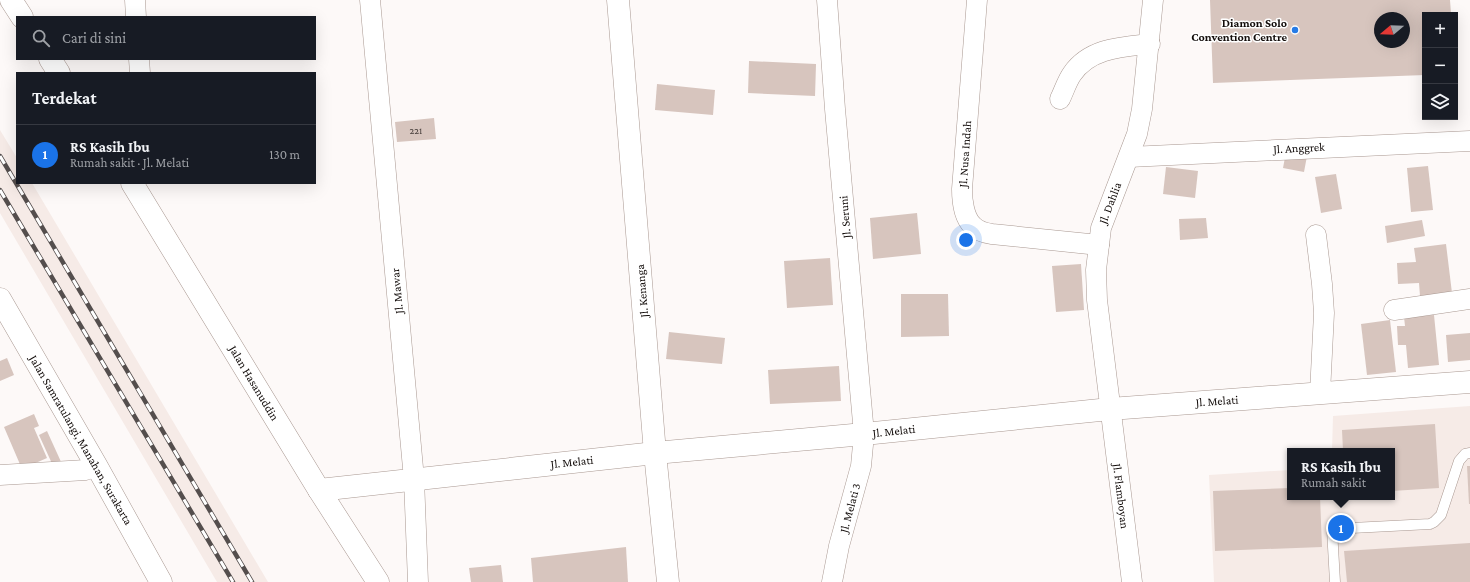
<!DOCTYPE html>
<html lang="id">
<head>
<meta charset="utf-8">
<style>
	body { margin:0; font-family:"Crimson Pro",serif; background:#20242c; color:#f1f3f6 }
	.controls { position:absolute; right:12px; top:12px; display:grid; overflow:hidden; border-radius:0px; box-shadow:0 4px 16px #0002 }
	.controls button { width:36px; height:36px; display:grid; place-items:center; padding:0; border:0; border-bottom:1px solid #363941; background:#171b24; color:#f1f3f6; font:20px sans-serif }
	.compass { position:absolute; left:1374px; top:12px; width:36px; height:36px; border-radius:50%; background:#171b24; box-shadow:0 4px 16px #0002; rotate:251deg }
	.you { position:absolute; left:966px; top:240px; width:14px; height:14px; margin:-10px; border:3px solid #fff; border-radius:50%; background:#1a73e8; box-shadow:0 0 0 6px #1a73e833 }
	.badge { display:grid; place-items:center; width:26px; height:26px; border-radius:50%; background:#1a73e8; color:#fff; font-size:13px; font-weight:700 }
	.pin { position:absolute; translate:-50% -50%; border:2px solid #fff; box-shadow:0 1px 4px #0006 }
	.popup { position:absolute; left:1287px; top:448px; width:108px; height:52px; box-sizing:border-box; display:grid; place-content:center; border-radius:0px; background:#171b24; filter:drop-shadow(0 1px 3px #0005); font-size:13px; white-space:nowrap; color:#9ea1a6 }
	.popup b { font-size:15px; color:#f1f3f6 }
	.popup::after { content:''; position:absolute; left:50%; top:100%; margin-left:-8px; border:8px solid transparent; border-top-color:#171b24 }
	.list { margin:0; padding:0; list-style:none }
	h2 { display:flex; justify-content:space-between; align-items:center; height:52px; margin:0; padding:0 16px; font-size:17px }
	h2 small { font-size:13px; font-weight:400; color:#9ea1a6 }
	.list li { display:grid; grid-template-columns:26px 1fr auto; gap:12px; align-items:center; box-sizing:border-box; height:60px; padding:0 16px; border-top:1px solid #363941 }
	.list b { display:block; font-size:15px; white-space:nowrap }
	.list p { margin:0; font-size:13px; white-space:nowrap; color:#9ea1a6 }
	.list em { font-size:13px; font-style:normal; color:#9ea1a6 }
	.icon { flex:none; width:22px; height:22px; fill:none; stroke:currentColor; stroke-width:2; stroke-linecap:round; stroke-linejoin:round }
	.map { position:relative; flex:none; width:1470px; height:582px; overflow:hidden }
	.search { position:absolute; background:#171b24; box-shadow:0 4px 16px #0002; left:16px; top:16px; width:300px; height:44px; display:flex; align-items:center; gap:10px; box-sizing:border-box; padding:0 14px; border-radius:0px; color:#9ea1a6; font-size:15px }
	.panel { position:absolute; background:#171b24; box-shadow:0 4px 16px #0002; left:16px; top:72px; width:300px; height:112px; border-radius:0px }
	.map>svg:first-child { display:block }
	.built { fill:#f6ebe7 }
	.building { fill:#d7c5be; fill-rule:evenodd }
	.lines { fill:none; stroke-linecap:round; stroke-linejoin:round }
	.service-casing { stroke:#a99891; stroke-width:11 }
	.minor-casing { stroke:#a99891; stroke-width:21 }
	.tertiary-casing { stroke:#a99891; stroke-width:23 }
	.secondary-casing { stroke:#a99891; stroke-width:23 }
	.service { stroke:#fff; stroke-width:10 }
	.minor { stroke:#fff; stroke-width:20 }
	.tertiary { stroke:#fff; stroke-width:22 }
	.secondary { stroke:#fff; stroke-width:22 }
	.rail-casing { stroke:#544e4d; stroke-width:4.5 }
	.rail { stroke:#fff; stroke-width:3; stroke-dasharray:9; stroke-linecap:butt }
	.poi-dot { fill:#267be6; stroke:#fff; stroke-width:1.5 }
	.labels { text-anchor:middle; stroke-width:3; stroke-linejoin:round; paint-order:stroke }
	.number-label { font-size:10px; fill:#433a37 }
	.poi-label { font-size:12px; font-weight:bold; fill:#120c0a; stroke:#fff; text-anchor:end }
	.street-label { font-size:12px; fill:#120c0a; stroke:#fff }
</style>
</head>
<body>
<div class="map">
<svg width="1470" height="582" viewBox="0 0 1470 582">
	<rect width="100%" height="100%" fill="#fdf9f8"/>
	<g class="built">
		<polygon points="0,130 17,158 17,183 32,183 268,582 217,582 0,213"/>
		<polygon points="1470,406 1470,582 1214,582 1209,475 1290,470 1290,497 1392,497 1392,451 1332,451 1333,416"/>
	</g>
	<g class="building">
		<path d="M1210,0H1450L1451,14L1425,15V75L1213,83ZM1380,18H1404V42H1380Z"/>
		<polygon points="749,61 816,64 815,96 748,93"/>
		<polygon points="657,84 715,90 713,115 655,110"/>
		<polygon points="434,118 436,139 397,142 395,122"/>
		<polygon points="1286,152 1307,156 1304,172 1283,168"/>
		<polygon points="1428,166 1433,210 1411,212 1407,168"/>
		<polygon points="1166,167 1198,171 1195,198 1163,194"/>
		<polygon points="1336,174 1342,209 1321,213 1315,177"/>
		<polygon points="917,213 921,254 873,259 870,218"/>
		<polygon points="1206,218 1208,238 1180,240 1179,219"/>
		<polygon points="1422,220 1425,236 1387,243 1385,226"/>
		<polygon points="1446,244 1452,293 1420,296 1419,283 1398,284 1397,263 1416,262 1414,248"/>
		<polygon points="830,258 833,305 787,308 784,261"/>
		<polygon points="1081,264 1084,310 1056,312 1052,266"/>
		<polygon points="901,294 948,294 949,336 901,337"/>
		<polygon points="1434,315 1439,365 1408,368 1406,345 1398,345 1397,326 1405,326 1404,317"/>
		<polygon points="1390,320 1396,372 1367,375 1361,324"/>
		<polygon points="669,332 725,338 722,364 666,359"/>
		<polygon points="1470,333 1470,360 1448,362 1446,335"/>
		<polygon points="7,358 14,375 0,381 0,361"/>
		<polygon points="839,366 841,401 770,404 768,370"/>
		<polygon points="34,414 39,426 34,428 47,458 22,469 4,427"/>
		<polygon points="1435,424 1439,488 1392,491 1392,451 1343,451 1342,430"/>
		<polygon points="47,431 62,464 54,468 39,435"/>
		<polygon points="1467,466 1470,466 1470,504 1469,504"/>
		<polygon points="1290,488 1290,497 1320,497 1322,547 1215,551 1213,491"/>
		<polygon points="1470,543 1470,582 1347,582 1344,551"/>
		<polygon points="626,547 628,582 533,582 531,558"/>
		<polygon points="501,565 503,582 471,582 469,568"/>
	</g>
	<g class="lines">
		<defs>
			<polyline id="service" points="1335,582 1332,529 1430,524 1434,522 1441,515 1459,461 1465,454 1470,453"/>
			<g id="minor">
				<polyline points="135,0 136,17"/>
				<polyline points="370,0 414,479 418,582"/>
				<polyline points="827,0 835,109 864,434 861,466 839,546 832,582"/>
				<path d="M977,0L962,189C962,200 964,217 972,225C977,231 985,233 992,234L1099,245"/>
				<polyline points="139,59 140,73"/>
				<path d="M1060,99C1064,91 1067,81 1072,74C1090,48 1121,47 1150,44"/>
				<polyline points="1129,157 1470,141"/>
				<polyline points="1316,235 1322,284 1324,313 1320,393"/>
				<polyline points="1394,310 1470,299"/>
				<polyline points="0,475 86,470"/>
				<polyline points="1132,582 1097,300 1096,270 1101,228 1137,134 1142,109 1153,0"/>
			</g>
			<g id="tertiary">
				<polyline points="618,0 655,453 668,582"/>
				<polyline points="319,490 655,453 864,434 1110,409 1470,382"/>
			</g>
			<g id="secondary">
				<polyline points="11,0 22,17"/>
				<polyline points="50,59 59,73"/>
				<polyline points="132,183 319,490 378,582"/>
				<polyline points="0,299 96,465 161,582"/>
			</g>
		</defs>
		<use href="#service" class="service-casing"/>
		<use href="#minor" class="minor-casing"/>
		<use href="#tertiary" class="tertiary-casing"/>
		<use href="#secondary" class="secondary-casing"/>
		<use href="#service" class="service"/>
		<use href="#minor" class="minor"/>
		<use href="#tertiary" class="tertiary"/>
		<use href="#secondary" class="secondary"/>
		<defs>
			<g id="rail">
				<polyline points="0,156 252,582"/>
				<polyline points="0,190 233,582"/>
			</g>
		</defs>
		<use href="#rail" class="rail-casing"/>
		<use href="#rail" class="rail"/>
	</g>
	<circle class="poi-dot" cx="1295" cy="30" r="4"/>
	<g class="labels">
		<g class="number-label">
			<text x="416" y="134">221</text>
		</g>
		<g class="poi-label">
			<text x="1287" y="27">Diamon Solo<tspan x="1287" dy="14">Convention Centre</tspan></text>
		</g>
		<g class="street-label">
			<text transform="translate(1299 148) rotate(-3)" y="4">Jl. Anggrek</text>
			<text transform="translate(965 154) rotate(-86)" y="4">Jl. Nusa Indah</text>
			<text transform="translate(1110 203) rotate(-69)" y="4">Jl. Dahlia</text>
			<text transform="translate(845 217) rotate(-95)" y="4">Jl. Seruni</text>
			<text transform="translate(397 291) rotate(-95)" y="4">Jl. Mawar</text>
			<text transform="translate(642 291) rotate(-95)" y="4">Jl. Kenanga</text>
			<text transform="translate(254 383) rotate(59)" y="4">Jalan Hasanuddin</text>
			<text transform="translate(1217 401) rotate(-4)" y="4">Jl. Melati</text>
			<text transform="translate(894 431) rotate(-6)" y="4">Jl. Melati</text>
			<text transform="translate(81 440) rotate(60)" y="4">Jalan Samratulangi, Manahan, Surakarta</text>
			<text transform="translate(572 462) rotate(-6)" y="4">Jl. Melati</text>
			<text transform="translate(1121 496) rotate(83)" y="4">Jl. Flamboyan</text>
			<text transform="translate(850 508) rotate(-75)" y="4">Jl. Melati 3</text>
		</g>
	</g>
</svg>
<div class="controls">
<button>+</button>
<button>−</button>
<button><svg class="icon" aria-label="layers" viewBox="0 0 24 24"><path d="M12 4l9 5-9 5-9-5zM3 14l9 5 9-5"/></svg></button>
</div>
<svg class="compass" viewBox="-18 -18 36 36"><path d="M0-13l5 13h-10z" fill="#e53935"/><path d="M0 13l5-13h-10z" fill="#9ea1a6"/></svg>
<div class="you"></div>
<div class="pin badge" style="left:1341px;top:528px">1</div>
<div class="popup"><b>RS Kasih Ibu</b>Rumah sakit</div>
<div class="search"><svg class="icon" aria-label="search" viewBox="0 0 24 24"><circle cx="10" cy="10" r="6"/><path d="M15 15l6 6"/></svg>Cari di sini</div>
<section class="panel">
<h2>Terdekat<small></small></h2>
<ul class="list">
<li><span class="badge">1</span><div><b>RS Kasih Ibu</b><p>Rumah sakit · Jl. Melati</p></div><em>130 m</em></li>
</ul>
</section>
</div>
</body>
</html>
